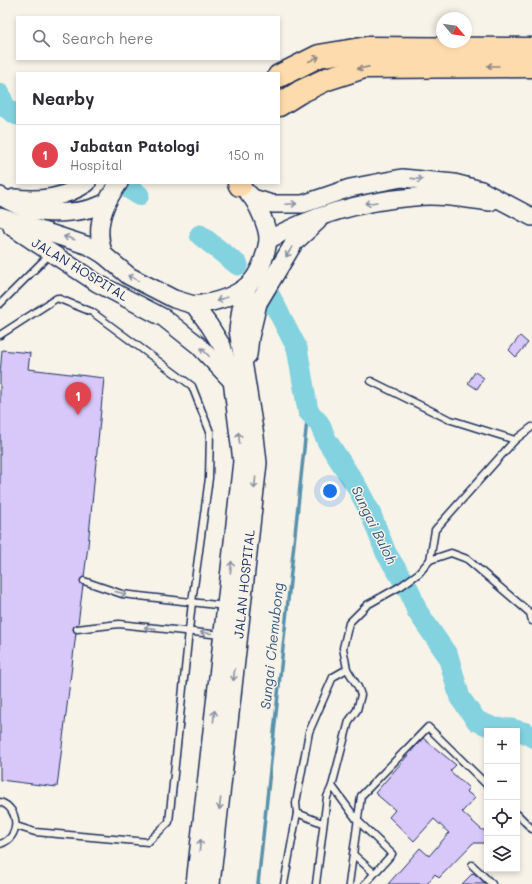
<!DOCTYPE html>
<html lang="en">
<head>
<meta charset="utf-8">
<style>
	body { margin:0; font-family:Mali,sans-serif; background:#f7f7f7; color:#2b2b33 }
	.controls { position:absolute; right:12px; bottom:12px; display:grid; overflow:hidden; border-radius:0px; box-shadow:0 2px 6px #0003 }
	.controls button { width:36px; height:36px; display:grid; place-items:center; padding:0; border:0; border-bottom:1px solid #e1e1e2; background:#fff; color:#2b2b33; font:20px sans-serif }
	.compass { position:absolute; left:436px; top:12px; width:36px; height:36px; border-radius:50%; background:#fff; box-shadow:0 2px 6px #0003; rotate:119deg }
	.you { position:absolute; left:330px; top:491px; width:14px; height:14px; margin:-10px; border:3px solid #fff; border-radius:50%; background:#1a73e8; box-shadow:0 0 0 6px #1a73e833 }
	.badge { display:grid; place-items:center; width:26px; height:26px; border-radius:50%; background:#1a73e8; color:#fff; font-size:13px; font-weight:700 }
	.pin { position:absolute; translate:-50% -33px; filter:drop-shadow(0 1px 2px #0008) }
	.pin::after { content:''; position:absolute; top:21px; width:14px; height:12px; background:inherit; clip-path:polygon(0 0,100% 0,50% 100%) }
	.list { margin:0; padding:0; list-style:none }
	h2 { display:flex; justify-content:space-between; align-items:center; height:52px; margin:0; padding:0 16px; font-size:17px }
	h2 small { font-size:13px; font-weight:400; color:#7c7c81 }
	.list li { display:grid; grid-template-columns:26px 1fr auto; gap:12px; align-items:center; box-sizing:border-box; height:60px; padding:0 16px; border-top:1px solid #e1e1e2 }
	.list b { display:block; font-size:15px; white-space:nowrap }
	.list p { margin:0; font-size:13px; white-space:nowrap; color:#7c7c81 }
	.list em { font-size:13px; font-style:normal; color:#7c7c81 }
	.icon { flex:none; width:22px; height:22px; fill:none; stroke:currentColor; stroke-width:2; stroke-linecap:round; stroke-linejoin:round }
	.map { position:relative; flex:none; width:532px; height:884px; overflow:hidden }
	.search { position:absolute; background:#fff; box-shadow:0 2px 6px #0003; left:16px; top:16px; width:264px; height:44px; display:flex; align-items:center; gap:10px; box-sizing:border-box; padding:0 14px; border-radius:0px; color:#7c7c81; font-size:15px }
	.panel { position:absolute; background:#fff; box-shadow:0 2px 6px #0003; left:16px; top:72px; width:264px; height:112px; border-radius:0px }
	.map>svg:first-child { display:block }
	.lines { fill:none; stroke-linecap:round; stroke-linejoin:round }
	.stream { stroke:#5991ab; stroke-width:3.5 }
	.river { stroke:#83d2df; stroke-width:21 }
	.building { fill:#d8c7f9; stroke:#1b2f5e }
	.lane-casing { stroke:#1b2f5e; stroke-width:9 }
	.secondary-casing { stroke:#1b2f5e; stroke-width:20 }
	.highway-casing { stroke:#1b2f5e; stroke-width:25 }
	.lane { stroke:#f7f3e8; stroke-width:6 }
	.secondary { stroke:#f7f3e8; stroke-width:17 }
	.highway { stroke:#fedbac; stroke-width:22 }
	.oneway { stroke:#8c8585 }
	.oneway2 { stroke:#8991a3 }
	.labels { text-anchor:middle; stroke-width:3; stroke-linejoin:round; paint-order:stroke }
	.street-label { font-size:13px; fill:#1b2f5e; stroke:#f7f3e8 }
	.water-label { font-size:14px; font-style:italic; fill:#35587e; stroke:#f7f3e8 }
</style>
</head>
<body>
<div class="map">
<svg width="532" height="884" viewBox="0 0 532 884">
	<rect width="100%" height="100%" fill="#f7f3e8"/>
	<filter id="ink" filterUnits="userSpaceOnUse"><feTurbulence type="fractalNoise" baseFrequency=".025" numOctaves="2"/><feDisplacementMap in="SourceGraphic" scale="8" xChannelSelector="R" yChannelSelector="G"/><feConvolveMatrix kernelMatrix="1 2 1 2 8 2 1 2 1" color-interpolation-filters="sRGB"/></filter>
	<g filter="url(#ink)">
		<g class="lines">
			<polyline class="stream" points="258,884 308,411"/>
			<g class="river">
				<polyline points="0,94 5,107 17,115"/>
				<polyline points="122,184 139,195"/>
				<polyline points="200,235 238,265"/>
				<polyline points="269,294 297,348 308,411 319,423 327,441 357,487 370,512 386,553 409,590 417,611 448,656 460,698 477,721 494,728 511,729 526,733 532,737"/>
			</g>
		</g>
		<g class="building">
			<polygon points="520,336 528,343 516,357 509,350"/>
			<polygon points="2,350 30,353 28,369 104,378 88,546 84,577 80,580 83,585 78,624 74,626 73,629 76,633 57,787 0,780 0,374"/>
			<polygon points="475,372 484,378 477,389 468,383"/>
			<polygon points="423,738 456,765 450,771 469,788 466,791 475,798 462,812 482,830 487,830 487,843 473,843 439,878 435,874 427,884 388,884 420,848 429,856 449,833 434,819 414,841 389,817 395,810 375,793"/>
			<polygon points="473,873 480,878 485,884 462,884"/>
		</g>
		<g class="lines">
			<defs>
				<g id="lane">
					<polyline points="0,304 50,254"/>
					<polyline points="0,335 57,298 92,312 192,386 210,432 209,478 192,602 169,822 148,842 35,832 16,826"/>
					<polyline points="371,381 448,419 515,440"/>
					<polyline points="430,560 451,553 467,559 530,613 532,621"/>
					<polyline points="84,581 122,594 225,606"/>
					<polyline points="77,629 119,624 221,635"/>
					<polyline points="332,786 357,820 392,854 365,884"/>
					<path d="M0,802C20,808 21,838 0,844"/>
					<polyline points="517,814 532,829"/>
					<polyline points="322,823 297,813 296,803 309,732 333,677 347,669"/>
					<polyline points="353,854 374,873"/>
					<polyline points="472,865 492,884"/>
					<polyline points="284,884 297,813"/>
					<polyline points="316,884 327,797 332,786 349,721 357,710 361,695 358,687 347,669 343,648 349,623 367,605 401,586 419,573 430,560 435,530 515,440 532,427"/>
					<polyline points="349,884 361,796 428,727 487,785"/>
				</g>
				<g id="secondary">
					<path d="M0,196C27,211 39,215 70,212C84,211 93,209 105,203"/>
					<path d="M14,198C41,201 64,198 87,183"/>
					<polyline points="253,198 272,204 303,204 350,188 402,178 454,183 481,190 532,217"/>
					<polyline points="0,217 89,246 104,255 129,276 174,299 194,305 209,325 222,346 232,380 242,461 195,884"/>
					<polyline points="12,227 97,283 164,318 198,345 230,379"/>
					<path d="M268,240C313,215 363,201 414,197C439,194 465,199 490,202"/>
					<path d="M104,255C94,229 103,204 119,183"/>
					<path d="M194,305C212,303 233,298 248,285C259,276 266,255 268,241C269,229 257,202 249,194"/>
					<polyline points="248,355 250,337 258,303 294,243 318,221"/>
					<polyline points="211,884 258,463 255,436 238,330 241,309 248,285"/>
				</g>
				<g id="highway">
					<polyline points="279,76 319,56 367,48 532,49"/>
					<polyline points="279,105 300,92 327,79 364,67 532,66"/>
					<polyline points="239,183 240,185"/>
				</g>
			</defs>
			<use href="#lane" class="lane-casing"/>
			<use href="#secondary" class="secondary-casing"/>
			<use href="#highway" class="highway-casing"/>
			<use href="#lane" class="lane"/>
			<use href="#secondary" class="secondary"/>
			<use href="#highway" class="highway"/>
		</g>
		<defs><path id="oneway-shaft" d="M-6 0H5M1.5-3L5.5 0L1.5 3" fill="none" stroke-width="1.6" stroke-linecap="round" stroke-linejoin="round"/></defs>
		<g class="oneway">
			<use href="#oneway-shaft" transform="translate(314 59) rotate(-25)"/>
			<use href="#oneway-shaft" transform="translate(493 66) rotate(180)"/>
			<use href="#oneway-shaft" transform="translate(363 68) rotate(169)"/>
		</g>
		<g class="oneway2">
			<use href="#oneway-shaft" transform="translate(417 179) rotate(6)"/>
			<use href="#oneway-shaft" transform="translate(371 203) rotate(171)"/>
			<use href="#oneway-shaft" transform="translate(291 204) rotate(-3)"/>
			<use href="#oneway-shaft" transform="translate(69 238) rotate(-163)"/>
			<use href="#oneway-shaft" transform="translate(289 252) rotate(122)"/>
			<use href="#oneway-shaft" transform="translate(133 278) rotate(-152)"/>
			<use href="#oneway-shaft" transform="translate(222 299) rotate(161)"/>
			<use href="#oneway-shaft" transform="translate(205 352) rotate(-134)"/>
			<use href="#oneway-shaft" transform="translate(239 438) rotate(-96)"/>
			<use href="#oneway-shaft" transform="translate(255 483) rotate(96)"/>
			<use href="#oneway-shaft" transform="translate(231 567) rotate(-84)"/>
			<use href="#oneway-shaft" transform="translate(121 593) rotate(14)"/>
			<use href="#oneway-shaft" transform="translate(150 628) rotate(-174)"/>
			<use href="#oneway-shaft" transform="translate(206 633) rotate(-175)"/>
			<use href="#oneway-shaft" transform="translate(234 675) rotate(96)"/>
			<use href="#oneway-shaft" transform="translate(214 716) rotate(-84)"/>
			<use href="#oneway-shaft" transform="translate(220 804) rotate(96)"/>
			<use href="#oneway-shaft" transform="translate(200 845) rotate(-84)"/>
		</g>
	</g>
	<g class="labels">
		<g class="street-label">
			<text transform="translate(80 269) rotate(31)" y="5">JALAN HOSPITAL</text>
			<text transform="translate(244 584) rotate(-84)" y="5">JALAN HOSPITAL</text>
		</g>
		<g class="water-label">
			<text transform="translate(374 525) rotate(64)" y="5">Sungai Buloh</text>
			<text transform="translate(272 646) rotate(-84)" y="5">Sungai Chemubong</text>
		</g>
	</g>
</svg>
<div class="controls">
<button>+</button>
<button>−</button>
<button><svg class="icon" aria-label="locate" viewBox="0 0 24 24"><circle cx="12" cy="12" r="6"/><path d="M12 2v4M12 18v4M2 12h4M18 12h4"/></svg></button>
<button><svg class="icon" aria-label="layers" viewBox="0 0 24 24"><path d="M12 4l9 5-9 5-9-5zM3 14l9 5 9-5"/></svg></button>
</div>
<svg class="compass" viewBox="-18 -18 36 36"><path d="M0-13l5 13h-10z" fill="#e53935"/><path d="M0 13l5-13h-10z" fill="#7c7c81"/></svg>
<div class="you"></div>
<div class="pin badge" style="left:78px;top:415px;background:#e0444e">1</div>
<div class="search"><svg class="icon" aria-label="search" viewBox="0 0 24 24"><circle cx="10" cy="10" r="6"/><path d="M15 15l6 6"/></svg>Search here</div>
<section class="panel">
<h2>Nearby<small></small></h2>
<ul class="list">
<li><span class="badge" style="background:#e0444e">1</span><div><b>Jabatan Patologi</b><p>Hospital</p></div><em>150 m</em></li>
</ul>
</section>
</div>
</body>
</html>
